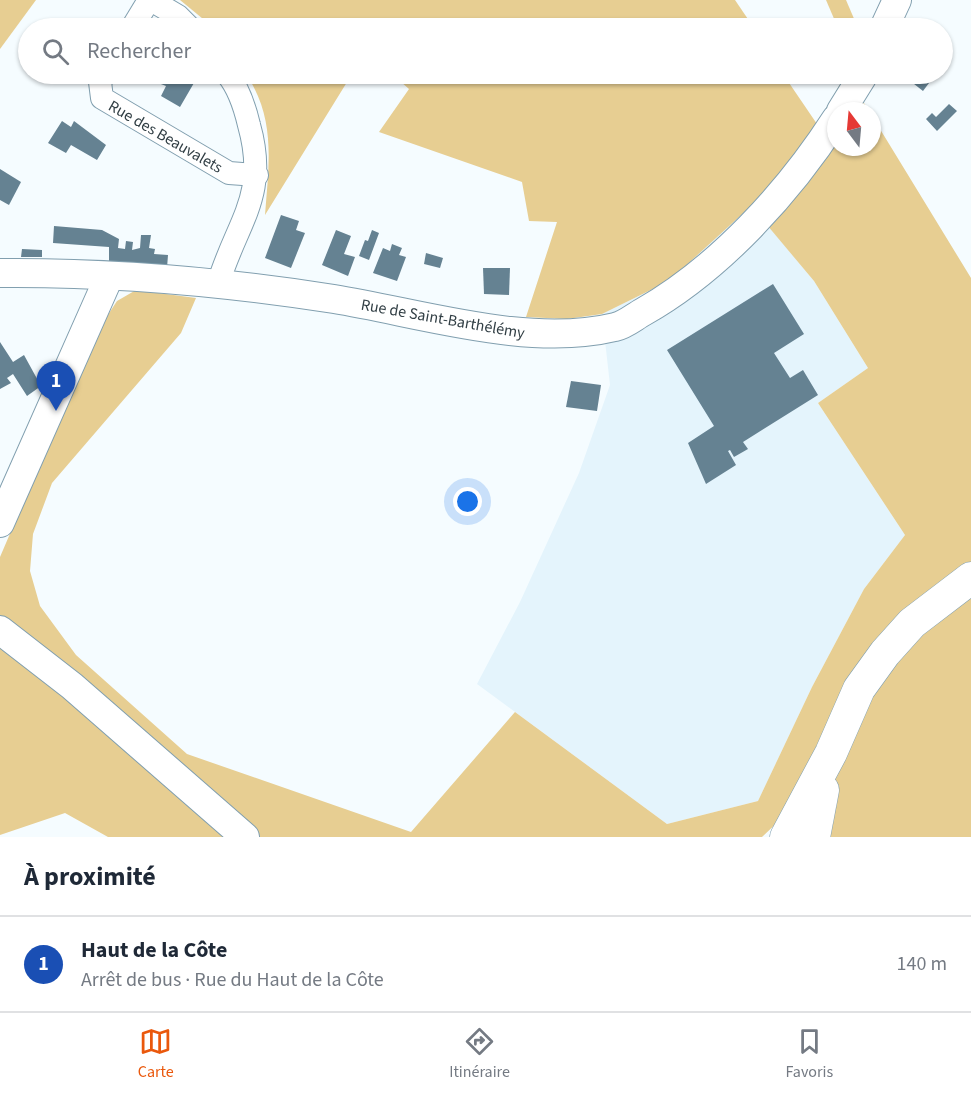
<!DOCTYPE html>
<html lang="fr">
<head>
<meta charset="utf-8">
<style>
	body { margin:0; font-family:"Source Sans 3",sans-serif; background:#f2f2f3; color:#1f2937 }
	.compass { position:absolute; left:827px; top:102px; width:54px; height:54px; border-radius:50%; background:#fff; box-shadow:0 2px 4px #0004; rotate:344deg }
	.you { position:absolute; left:468px; top:502px; width:21px; height:21px; margin:-15px; border:4px solid #fff; border-radius:50%; background:#1a73e8; box-shadow:0 0 0 9px #1a73e833 }
	.badge { display:grid; place-items:center; width:39px; height:39px; border-radius:50%; background:#ea580c; color:#fff; font-size:20px; font-weight:700 }
	.pin { position:absolute; translate:-50% -50px; filter:drop-shadow(0 2px 3px #0008) }
	.pin::after { content:''; position:absolute; top:32px; width:21px; height:18px; background:inherit; clip-path:polygon(0 0,100% 0,50% 100%) }
	.list { margin:0; padding:0; list-style:none }
	h2 { display:flex; justify-content:space-between; align-items:center; height:78px; margin:0; padding:0 24px; font-size:26px }
	h2 small { font-size:20px; font-weight:400; color:#747a83 }
	.list li { display:grid; grid-template-columns:39px 1fr auto; gap:18px; align-items:center; box-sizing:border-box; height:96px; padding:0 24px; border-top:2px solid #e0e1e3 }
	.list b { display:block; font-size:22px; white-space:nowrap }
	.list p { margin:0; font-size:20px; white-space:nowrap; color:#747a83 }
	.list em { font-size:20px; font-style:normal; color:#747a83 }
	.icon { flex:none; width:33px; height:33px; fill:none; stroke:currentColor; stroke-width:2; stroke-linecap:round; stroke-linejoin:round }
	.map { position:relative; flex:none; width:971px; height:837px; overflow:hidden }
	.search { position:absolute; background:#fff; box-shadow:0 2px 4px #0004; left:18px; right:18px; top:18px; height:66px; display:flex; align-items:center; gap:15px; box-sizing:border-box; padding:0 21px; border-radius:33px; color:#747a83; font-size:22px }
	.sheet { height:174px; background:#fff }
	nav { display:flex; justify-content:space-around; align-items:center; box-sizing:border-box; height:84px; border-top:2px solid #e0e1e3; background:#fff; font-size:16px; color:#747a83 }
	nav a { display:grid; justify-items:center; gap:3px }
	nav .on { color:#ea580c }
	.map>svg:first-child { display:block }
	.built { fill:#e4f4fc }
	.green { fill:#e7ce92 }
	.building { fill:#658292 }
	.lines { fill:none; stroke-linecap:round; stroke-linejoin:round }
	.minor-casing { stroke:#819faf; stroke-width:24 }
	.tertiary-casing { stroke:#819faf; stroke-width:30 }
	.secondary-casing { stroke:#819faf; stroke-width:33 }
	.minor { stroke:#fff; stroke-width:22 }
	.tertiary { stroke:#fff; stroke-width:28 }
	.secondary { stroke:#fff; stroke-width:32 }
	.labels { text-anchor:middle; stroke-width:6; stroke-linejoin:round; paint-order:stroke }
	.street-label { font-size:16px; fill:#313e44; stroke:#fff }
</style>
</head>
<body>
<div class="map">
<svg width="971" height="837" viewBox="0 0 971 837">
	<rect width="100%" height="100%" fill="#f5fcff"/>
	<polygon class="built" points="751,205 814,281 868,368 818,403 905,535 864,589 812,687 758,801 667,824 477,684 520,602 579,473 610,385 602,314 669,281"/>
	<g class="green">
		<polygon points="0,0 36,0 0,49"/>
		<polygon points="180,0 735,0 754,28 214,28"/>
		<polygon points="826,0 846,0 858,28 838,28"/>
		<path d="M246,74H352L265,215C269,163 276,119 246,74Z"/>
		<polygon points="392,74 783,74 817,124 846,74 869,111 836,111 836,147 872,147 872,116 971,278 971,837 811,837 782,818 762,837 108,837 65,813 0,835 0,557 96,333 117,301 136,290 196,298 181,333 52,483 33,534 30,571 40,606 76,655 187,754 411,832 515,712 667,824 758,801 812,687 864,589 905,535 818,403 868,368 814,281 751,206 669,281 602,314 567,319 526,317 557,222 529,221 522,182 379,132 409,89"/>
	</g>
	<g class="building">
		<polygon points="135,74 194,74 198,76 180,107 161,96 166,86"/>
		<polygon points="913,74 926,74 923,79 929,83 923,91 909,80"/>
		<polygon points="949,104 957,111 937,131 926,119 932,113 936,117"/>
		<polygon points="62,121 71,127 74,121 106,145 97,160 71,145 66,153 48,143"/>
		<polygon points="0,169 21,182 9,205 0,200"/>
		<polygon points="281,215 299,221 296,230 305,233 291,268 265,258"/>
		<polygon points="54,226 102,230 119,239 118,248 125,249 126,241 133,242 132,250 140,248 141,235 151,235 149,248 155,249 154,254 168,255 167,268 109,261 109,247 53,243"/>
		<polygon points="336,230 351,236 344,254 355,257 348,276 322,265"/>
		<polygon points="372,230 379,233 369,260 359,256 365,240 368,241"/>
		<polygon points="392,244 402,248 399,255 406,257 397,281 373,273 383,248 390,251"/>
		<polygon points="22,249 42,250 42,257 21,257"/>
		<polygon points="426,253 443,258 440,268 424,264"/>
		<polygon points="483,268 510,268 509,295 484,294"/>
		<polygon points="773,284 804,334 774,353 790,378 803,370 818,395 743,442 748,449 734,457 730,450 728,451 736,465 706,484 688,443 714,426 667,350"/>
		<polygon points="0,342 13,362 24,355 41,386 27,396 13,374 7,378 11,383 0,389"/>
		<polygon points="571,381 601,385 597,411 566,407"/>
	</g>
	<g class="lines">
		<defs>
			<g id="minor">
				<polyline points="151,0 178,16 190,28"/>
				<polyline points="132,28 149,0"/>
				<polyline points="105,74 100,82 102,98 229,173 257,175"/>
				<path d="M218,284C237,221 269,196 249,125C245,108 238,87 227,74"/>
			</g>
			<g id="tertiary">
				<polyline points="884,28 897,0"/>
				<polyline points="841,111 864,74"/>
				<path d="M0,273C110,272 225,282 334,299C421,313 528,348 615,327C625,325 634,317 643,312C719,269 789,192 836,119"/>
				<polyline points="0,523 109,277"/>
				<polyline points="0,630 72,686 245,837"/>
			</g>
			<g id="secondary">
				<polyline points="786,837 831,753 859,689 885,653 912,623 971,578"/>
				<polyline points="814,837 823,790"/>
			</g>
		</defs>
		<use href="#minor" class="minor-casing"/>
		<use href="#tertiary" class="tertiary-casing"/>
		<use href="#secondary" class="secondary-casing"/>
		<use href="#minor" class="minor"/>
		<use href="#tertiary" class="tertiary"/>
		<use href="#secondary" class="secondary"/>
	</g>
	<g class="labels">
		<g class="street-label">
			<text transform="translate(166 136) rotate(30)" y="6">Rue des Beauvalets</text>
			<text transform="translate(443 318) rotate(10)" y="6">Rue de Saint-Barthélémy</text>
		</g>
	</g>
</svg>
<svg class="compass" viewBox="-18 -18 36 36"><path d="M0-13l5 13h-10z" fill="#e53935"/><path d="M0 13l5-13h-10z" fill="#747a83"/></svg>
<div class="you"></div>
<div class="pin badge" style="left:56px;top:411px;background:#1a4fb4">1</div>
<div class="search"><svg class="icon" aria-label="search" viewBox="0 0 24 24"><circle cx="10" cy="10" r="6"/><path d="M15 15l6 6"/></svg>Rechercher</div>
</div>
<section class="sheet">
<h2>À proximité<small></small></h2>
<ul class="list">
<li><span class="badge" style="background:#1a4fb4">1</span><div><b>Haut de la Côte</b><p>Arrêt de bus · Rue du Haut de la Côte</p></div><em>140 m</em></li>
</ul>
</section>
<nav>
<a class="on"><svg class="icon" aria-label="map" viewBox="0 0 24 24"><path d="M3 6l6-2 6 2 6-2v14l-6 2-6-2-6 2zM9 4v14M15 6v14"/></svg>Carte</a>
<a><svg class="icon" aria-label="directions" viewBox="0 0 24 24"><path d="M12 3l9 9-9 9-9-9zM9 14v-3h6M13 9l2 2-2 2"/></svg>Itinéraire</a>
<a><svg class="icon" aria-label="saved" viewBox="0 0 24 24"><path d="M7 4h10v16l-5-4-5 4z"/></svg>Favoris</a>
</nav>
</body>
</html>
